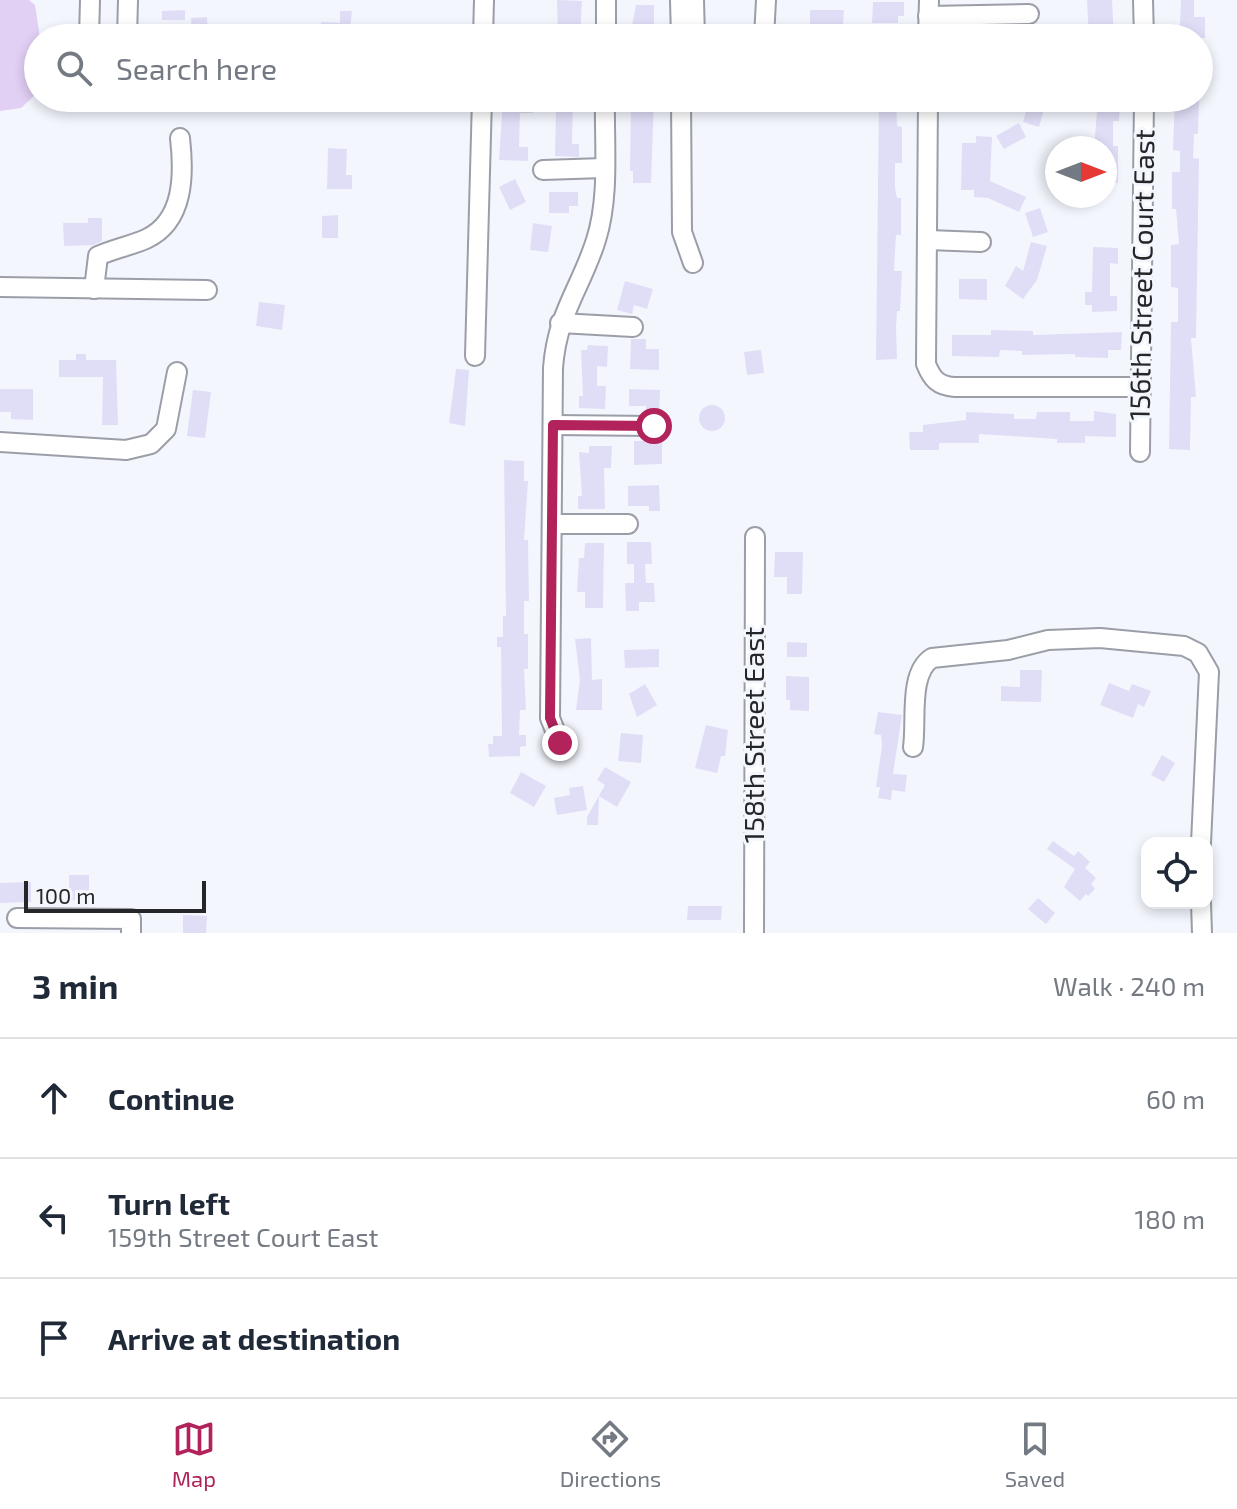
<!DOCTYPE html>
<html lang="en">
<head>
<meta charset="utf-8">
<style>
	body { margin:0; font-family:"Exo 2",sans-serif; background:#f6f6f7; color:#1f2937 }
	.controls { position:absolute; right:24px; bottom:24px; display:grid; overflow:hidden; border-radius:16px; box-shadow:0 4px 12px #0003 }
	.controls button { width:72px; height:72px; display:grid; place-items:center; padding:0; border:0; border-bottom:2px solid #e0e1e3; background:#fff; color:#1f2937; font:40px sans-serif }
	.compass { position:absolute; left:1045px; top:136px; width:72px; height:72px; border-radius:50%; background:#fff; box-shadow:0 4px 12px #0003; rotate:90deg }
	.scale { position:absolute; left:24px; bottom:20px; width:182px; box-sizing:border-box; padding-left:8px; border:4px solid #252629; border-top:0; font-size:22px; line-height:28px; white-space:nowrap; color:#252629; -webkit-text-stroke:6px #f4f6fe; paint-order:stroke }
	.stop { position:absolute; width:24px; height:24px; margin:-18px; border:6px solid #b1235a; border-radius:50%; background:#fff }
	.stop.end { background:#b1235a; border-color:#fff; box-shadow:0 2px 8px #0008 }
	.list { margin:0; padding:0; list-style:none }
	h2 { display:flex; justify-content:space-between; align-items:center; height:104px; margin:0; padding:0 32px; font-size:34px }
	h2 small { font-size:26px; font-weight:400; color:#747a83 }
	.list li { display:grid; grid-template-columns:52px 1fr auto; gap:24px; align-items:center; box-sizing:border-box; height:120px; padding:0 32px; border-top:2px solid #e0e1e3 }
	.list b { display:block; font-size:30px; white-space:nowrap }
	.list p { margin:0; font-size:26px; white-space:nowrap; color:#747a83 }
	.list em { font-size:26px; font-style:normal; color:#747a83 }
	.icon { flex:none; width:44px; height:44px; fill:none; stroke:currentColor; stroke-width:2; stroke-linecap:round; stroke-linejoin:round }
	.map { position:relative; flex:none; width:1237px; height:933px; overflow:hidden }
	.search { position:absolute; background:#fff; box-shadow:0 4px 12px #0003; left:24px; right:24px; top:24px; height:88px; display:flex; align-items:center; gap:20px; box-sizing:border-box; padding:0 28px; border-radius:44px; color:#747a83; font-size:30px }
	.sheet { height:464px; background:#fff }
	nav { display:flex; justify-content:space-around; align-items:center; box-sizing:border-box; height:112px; border-top:2px solid #e0e1e3; background:#fff; font-size:22px; color:#747a83 }
	nav a { display:grid; justify-items:center; gap:4px }
	nav .on { color:#b1235a }
	.map>svg:first-child { display:block }
	.green { fill:#e1cff4 }
	.building { fill:#e0def7 }
	.lines { fill:none; stroke-linecap:round; stroke-linejoin:round }
	.minor-casing { stroke:#9b9ea7; stroke-width:22 }
	.minor { stroke:#fff; stroke-width:18 }
	.route { stroke:#b1235a; stroke-width:10 }
	.labels { text-anchor:middle; stroke-width:6; stroke-linejoin:round; paint-order:stroke }
	.street-label { font-size:28px; fill:#252629; stroke:#f4f6fe }
</style>
</head>
<body>
<div class="map">
<svg width="1237" height="933" viewBox="0 0 1237 933">
	<rect width="100%" height="100%" fill="#f4f6fe"/>
	<polygon class="green" points="0,0 29,0 35,5 40,38 38,92 21,108 0,111"/>
	<g class="building">
		<polygon points="557,0 582,1 580,38 558,38"/>
		<polygon points="1087,0 1112,0 1114,38 1089,38"/>
		<polygon points="1181,0 1194,0 1194,17 1205,17 1205,38 1174,38 1174,25 1180,25"/>
		<polygon points="873,2 904,2 904,16 898,16 898,23 872,23"/>
		<polygon points="636,5 654,5 654,30 631,30"/>
		<polygon points="185,10 185,20 162,20 162,11"/>
		<polygon points="810,10 844,10 843,25 836,25 836,31 810,31"/>
		<polygon points="340,11 352,11 349,38 321,38 321,22 340,23"/>
		<polygon points="207,17 208,38 192,38 191,18"/>
		<rect x="503" y="28" width="21" height="10"/>
		<polygon points="503,98 573,98 572,144 579,144 579,157 555,156 556,110 533,110 533,113 520,113 519,147 528,147 528,161 499,160"/>
		<polygon points="631,98 654,98 651,183 633,183 633,171 630,171"/>
		<polygon points="879,98 896,98 897,126 902,127 902,163 895,163 895,188 897,198 901,198 901,235 896,235 894,271 902,271 900,311 897,311 896,327 897,359 876,360"/>
		<polygon points="1030,98 1046,102 1039,127 1023,122"/>
		<polygon points="1175,98 1199,98 1198,134 1194,134 1193,158 1199,159 1196,338 1191,338 1196,397 1191,397 1190,450 1169,449 1171,322 1178,322 1178,288 1171,287 1171,245 1179,244 1176,209 1172,209 1172,172 1180,172 1180,151 1173,150"/>
		<polygon points="1098,100 1120,100 1119,121 1113,121 1113,146 1118,146 1118,183 1105,183 1105,148 1094,148"/>
		<polygon points="1019,123 1026,137 1004,149 996,136"/>
		<polygon points="976,136 992,137 990,181 1026,197 1019,212 988,198 974,197 974,190 961,190 962,143 976,143"/>
		<polygon points="328,148 347,149 346,175 352,175 352,189 327,189"/>
		<polygon points="515,179 526,202 510,210 499,187"/>
		<polygon points="549,192 578,192 578,206 569,206 569,213 549,213"/>
		<polygon points="1040,208 1048,232 1033,237 1025,213"/>
		<polygon points="338,215 338,238 322,238 322,216"/>
		<polygon points="88,218 102,218 102,241 93,245 64,246 63,223 88,223"/>
		<polygon points="533,223 552,226 548,252 530,250"/>
		<polygon points="1031,242 1047,246 1037,280 1023,299 1005,286 1016,266 1023,271"/>
		<polygon points="1093,247 1118,248 1118,264 1110,263 1110,296 1117,296 1117,311 1092,312 1092,305 1085,305 1085,292 1092,292"/>
		<polygon points="959,279 987,279 987,300 959,299"/>
		<polygon points="625,281 653,289 647,309 634,305 632,314 617,310"/>
		<polygon points="259,302 285,305 282,330 256,326"/>
		<polygon points="991,330 1033,331 1033,335 1122,332 1121,350 1108,350 1108,358 1075,357 1075,354 1022,355 1022,351 1000,350 999,357 952,356 952,335 991,335"/>
		<polygon points="631,339 646,339 646,349 659,349 659,370 630,369"/>
		<polygon points="588,345 608,346 607,367 597,366 597,386 606,386 605,409 579,408 579,396 583,396 581,350 587,350"/>
		<polygon points="761,350 764,373 747,375 744,352"/>
		<polygon points="76,354 86,354 86,360 116,360 118,425 102,425 103,377 59,377 59,360 76,360"/>
		<polygon points="456,369 469,370 465,426 449,423"/>
		<polygon points="0,389 33,389 33,420 11,419 11,412 0,412"/>
		<polygon points="629,389 660,390 659,414 646,413 646,406 629,406"/>
		<polygon points="193,390 211,392 205,438 187,436"/>
		<circle cx="712" cy="418" r="13"/>
		<polygon points="1094,411 1116,414 1116,437 1085,436 1085,443 1057,443 1057,439 979,434 979,443 939,443 939,450 910,450 909,432 923,432 923,425 966,420 966,412 1014,414 1014,419 1036,419 1037,412 1070,412 1070,421 1094,421"/>
		<polygon points="634,441 662,441 662,464 634,465"/>
		<polygon points="589,446 612,446 611,468 604,468 605,509 578,509 578,496 582,496 579,452 589,453"/>
		<polygon points="504,460 524,461 524,481 528,481 524,540 528,540 529,601 524,601 524,634 528,634 528,669 524,669 526,710 520,710 519,735 526,735 526,746 520,747 520,756 489,757 488,744 493,744 493,736 502,736 501,647 497,647 497,637 503,637 503,616 506,616"/>
		<polygon points="659,485 660,511 649,511 649,506 628,506 628,486"/>
		<polygon points="627,542 651,542 652,564 645,564 646,583 654,583 655,602 639,602 639,611 626,611 625,583 634,583 634,564 627,564"/>
		<polygon points="585,543 604,543 603,608 585,608 585,592 577,592 579,558 584,558"/>
		<polygon points="775,552 803,552 802,594 787,594 787,577 774,577"/>
		<polygon points="591,638 592,680 602,679 602,710 576,710 580,680 575,639"/>
		<polygon points="787,642 807,643 807,657 787,657"/>
		<polygon points="659,649 659,667 625,668 624,650"/>
		<polygon points="1020,670 1042,670 1041,702 1001,701 1001,686 1020,687"/>
		<polygon points="786,676 809,677 809,711 790,710 790,700 786,700"/>
		<polygon points="1109,683 1129,691 1132,684 1151,691 1144,707 1138,704 1133,718 1100,705"/>
		<polygon points="645,684 657,705 637,717 629,694"/>
		<polygon points="878,712 902,715 893,774 907,775 905,792 892,790 891,800 878,798 880,787 876,787 882,746 881,735 874,734"/>
		<polygon points="706,725 728,730 725,756 721,756 717,773 695,768"/>
		<polygon points="621,733 643,735 641,763 618,761"/>
		<polygon points="1162,755 1175,763 1164,782 1151,775"/>
		<polygon points="605,767 631,782 617,807 599,796 598,825 587,825 587,817 605,785 597,780"/>
		<polygon points="521,772 546,786 534,807 510,793"/>
		<polygon points="583,786 587,810 557,815 554,798 570,795 569,788"/>
		<polygon points="1053,841 1074,856 1078,851 1090,862 1085,868 1096,878 1091,884 1095,889 1088,896 1086,894 1080,901 1064,887 1075,869 1047,849"/>
		<polygon points="69,875 89,875 89,901 69,900"/>
		<polygon points="31,882 31,902 0,903 0,883"/>
		<polygon points="1038,898 1055,913 1046,924 1028,909"/>
		<polygon points="688,906 722,906 721,920 687,920"/>
		<polygon points="183,915 207,916 206,933 183,933"/>
	</g>
	<g class="lines">
		<defs>
			<g id="minor">
				<polyline points="680,0 681,38"/>
				<polyline points="694,0 695,38"/>
				<polyline points="1143,0 1144,38"/>
				<polyline points="928,16 1029,14"/>
				<polyline points="89,38 90,0"/>
				<polyline points="127,38 128,0"/>
				<polyline points="483,38 484,0"/>
				<polyline points="606,38 606,0"/>
				<polyline points="764,38 766,0"/>
				<polyline points="928,38 929,0"/>
				<polyline points="681,98 682,232 693,263"/>
				<path d="M928,98L926,364C932,379 938,386 955,387H1141"/>
				<polyline points="964,98 983,98"/>
				<polyline points="543,170 604,168"/>
				<polyline points="928,240 981,242"/>
				<polyline points="0,287 207,290"/>
				<path d="M94,289L98,256C113,249 130,246 146,239C185,221 184,173 180,138"/>
				<polyline points="560,323 633,327"/>
				<polyline points="475,356 482,98"/>
				<polyline points="553,425 654,426"/>
				<polyline points="0,442 126,450 151,444 166,429 177,372"/>
				<polyline points="1140,452 1144,98"/>
				<polyline points="552,524 628,524"/>
				<path d="M560,743L550,718L553,368C557,313 581,288 596,240C610,196 604,144 605,98"/>
				<path d="M913,747C917,722 908,673 932,658L1008,650L1048,640L1100,638L1184,646L1198,653L1209,672L1201,843"/>
				<polyline points="1201,903 1202,933"/>
				<polyline points="17,918 131,919 131,933"/>
				<polyline points="754,933 755,537"/>
			</g>
		</defs>
		<use href="#minor" class="minor-casing"/>
		<use href="#minor" class="minor"/>
	</g>
	<g class="lines">
		<polyline class="route" points="560,743 550,718 553,425 654,426"/>
	</g>
	<g class="labels">
		<g class="street-label">
			<text transform="translate(1142 275) rotate(-89)" y="10">156th Street Court East</text>
			<text transform="translate(754 735) rotate(-90)" y="10">158th Street East</text>
		</g>
	</g>
</svg>
<div class="controls">
<button><svg class="icon" aria-label="locate" viewBox="0 0 24 24"><circle cx="12" cy="12" r="6"/><path d="M12 2v4M12 18v4M2 12h4M18 12h4"/></svg></button>
</div>
<svg class="compass" viewBox="-18 -18 36 36"><path d="M0-13l5 13h-10z" fill="#e53935"/><path d="M0 13l5-13h-10z" fill="#747a83"/></svg>
<div class="scale">100 m</div>
<div class="stop" style="left:654px;top:426px"></div>
<div class="stop end" style="left:560px;top:743px"></div>
<div class="search"><svg class="icon" aria-label="search" viewBox="0 0 24 24"><circle cx="10" cy="10" r="6"/><path d="M15 15l6 6"/></svg>Search here</div>
</div>
<section class="sheet">
<h2>3 min<small>Walk · 240 m</small></h2>
<ul class="list">
<li><svg class="icon" aria-label="ahead" viewBox="0 0 24 24"><path d="M12 20V5M6 11l6-6 6 6"/></svg><div><b>Continue</b></div><em>60 m</em></li>
<li><svg class="icon" aria-label="left" viewBox="0 0 24 24"><path d="M17 20v-9H6M10 6l-5 5 5 5"/></svg><div><b>Turn left</b><p>159th Street Court East</p></div><em>180 m</em></li>
<li><svg class="icon" aria-label="arrive" viewBox="0 0 24 24"><path d="M6 21V4h12l-3 4 3 4H6"/></svg><div><b>Arrive at destination</b></div></li>
</ul>
</section>
<nav>
<a class="on"><svg class="icon" aria-label="map" viewBox="0 0 24 24"><path d="M3 6l6-2 6 2 6-2v14l-6 2-6-2-6 2zM9 4v14M15 6v14"/></svg>Map</a>
<a><svg class="icon" aria-label="directions" viewBox="0 0 24 24"><path d="M12 3l9 9-9 9-9-9zM9 14v-3h6M13 9l2 2-2 2"/></svg>Directions</a>
<a><svg class="icon" aria-label="saved" viewBox="0 0 24 24"><path d="M7 4h10v16l-5-4-5 4z"/></svg>Saved</a>
</nav>
</body>
</html>
